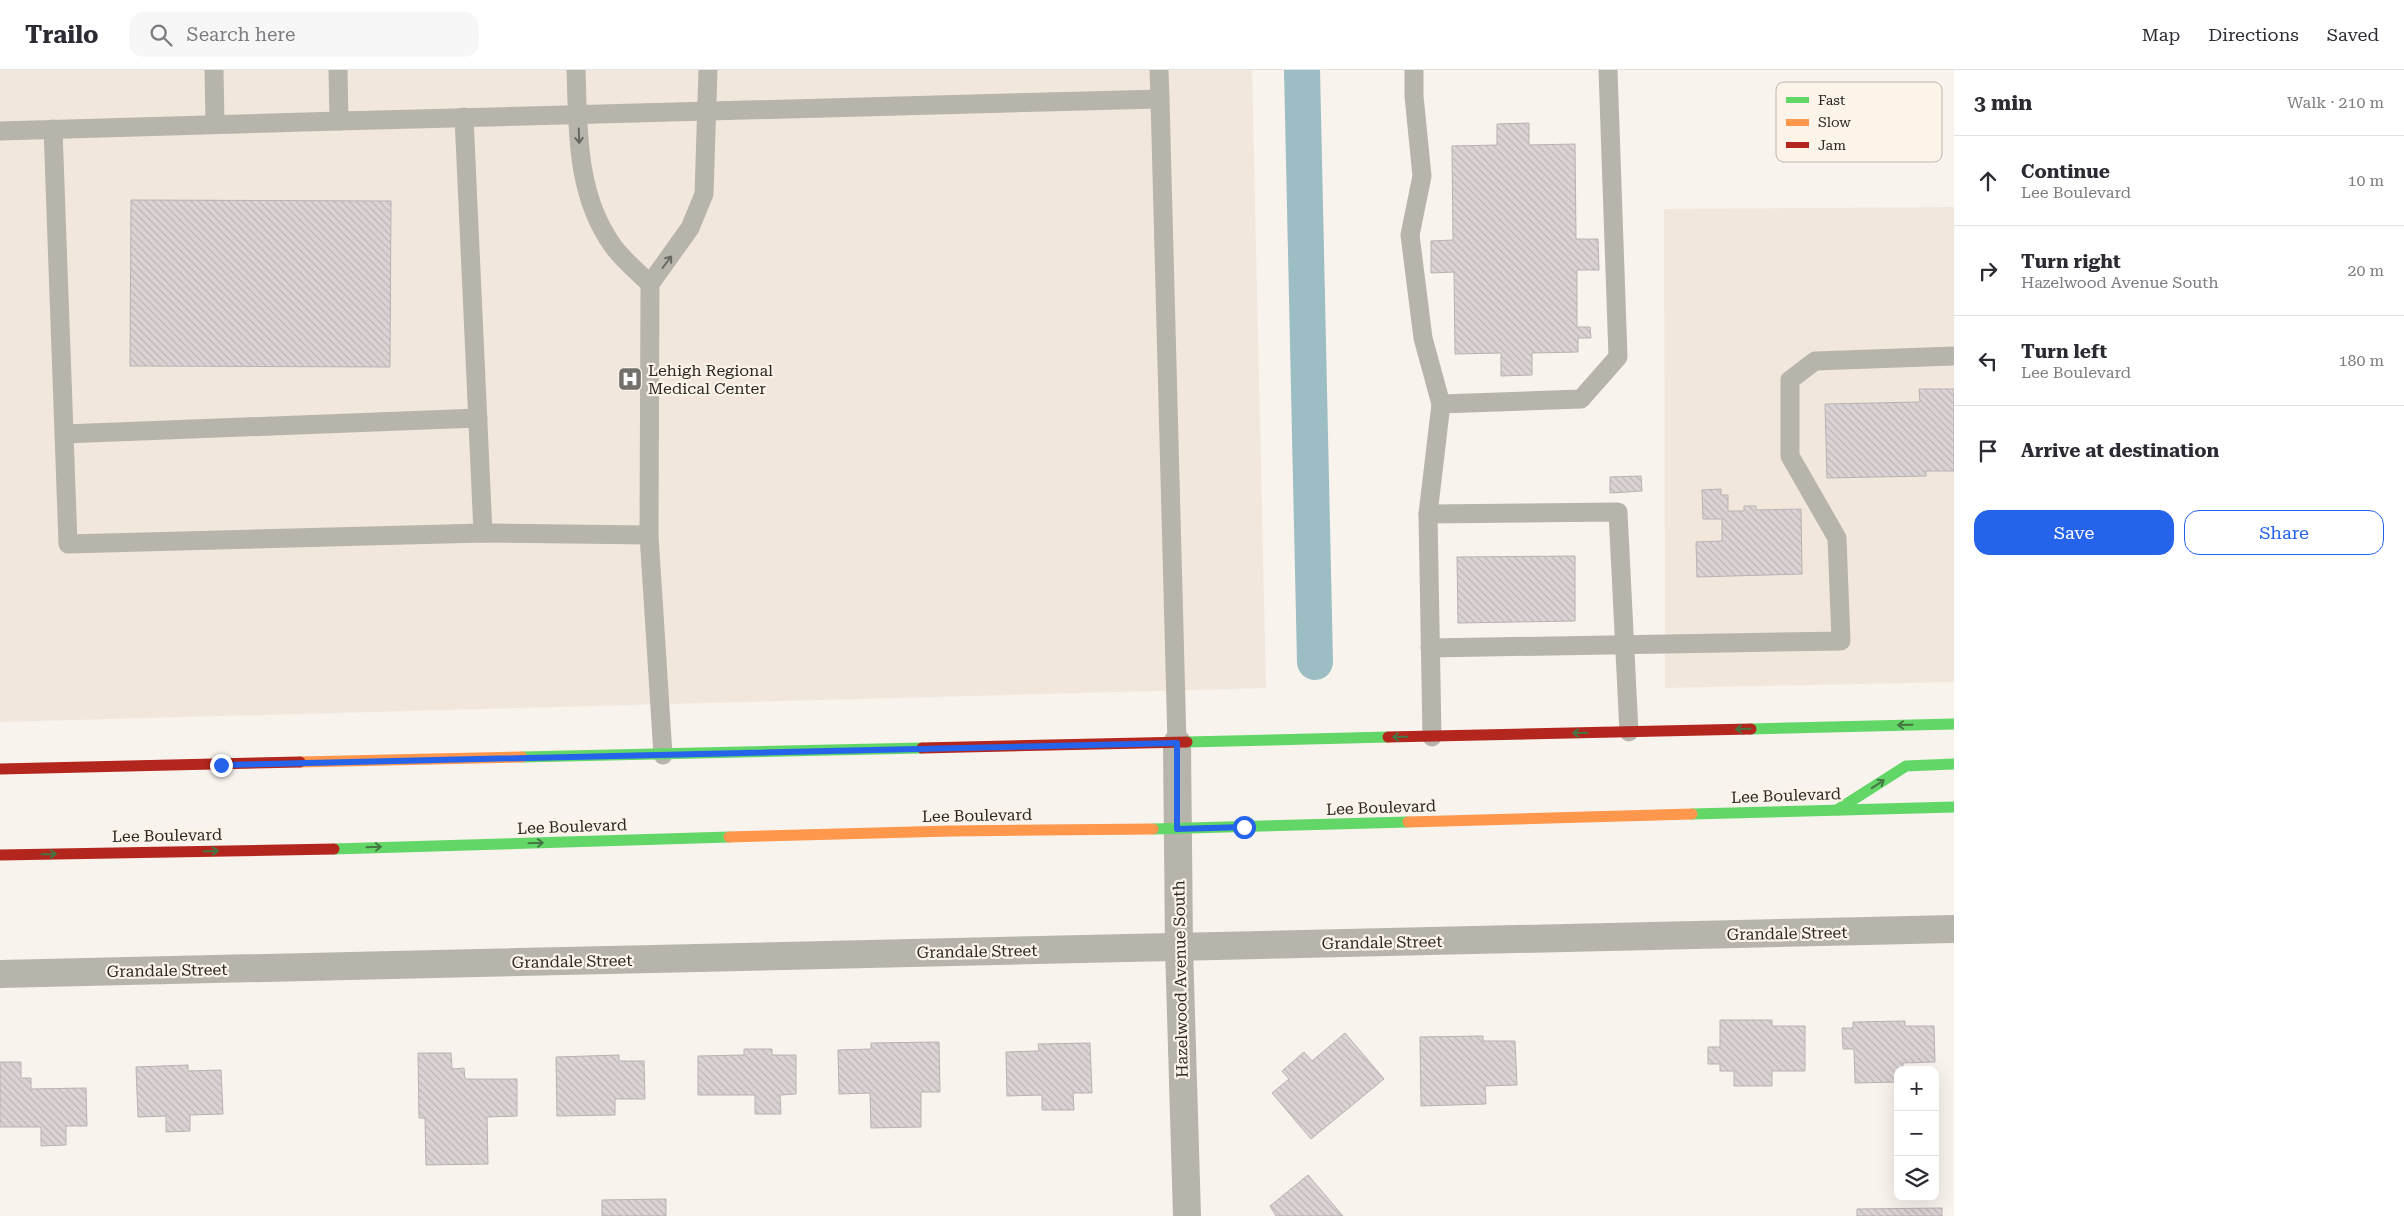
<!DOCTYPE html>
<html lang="en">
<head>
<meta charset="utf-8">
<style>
	body { margin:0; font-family:"Roboto Serif",serif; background:#f7f7f7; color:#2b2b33 }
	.controls { position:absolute; right:15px; bottom:15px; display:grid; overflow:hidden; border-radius:10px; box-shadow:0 5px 20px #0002 }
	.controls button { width:45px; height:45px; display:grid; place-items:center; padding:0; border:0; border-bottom:1px solid #e1e1e2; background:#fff; color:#2b2b33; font:25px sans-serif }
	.stop { position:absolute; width:15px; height:15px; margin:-11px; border:4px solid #2563eb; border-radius:50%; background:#fff }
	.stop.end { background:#2563eb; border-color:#fff; box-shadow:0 1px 5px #0008 }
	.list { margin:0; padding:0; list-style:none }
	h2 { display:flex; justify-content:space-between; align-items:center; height:65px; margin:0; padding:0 20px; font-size:21px }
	h2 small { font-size:16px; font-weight:400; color:#7c7c81 }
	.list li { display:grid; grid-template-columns:32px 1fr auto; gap:15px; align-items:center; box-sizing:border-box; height:90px; padding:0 20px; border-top:1px solid #e1e1e2 }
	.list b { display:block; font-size:19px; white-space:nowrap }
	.list p { margin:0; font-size:16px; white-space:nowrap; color:#7c7c81 }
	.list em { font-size:16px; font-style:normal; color:#7c7c81 }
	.actions { display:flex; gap:10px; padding:15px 20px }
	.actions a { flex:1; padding:11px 0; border:1px solid #2563eb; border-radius:15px; text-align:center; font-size:18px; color:#2563eb }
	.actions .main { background:#2563eb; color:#fff }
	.icon { flex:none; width:28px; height:28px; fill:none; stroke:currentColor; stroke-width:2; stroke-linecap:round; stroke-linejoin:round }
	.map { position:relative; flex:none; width:1954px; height:1146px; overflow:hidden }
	header { display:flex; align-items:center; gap:30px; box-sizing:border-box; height:70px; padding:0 25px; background:#fff; border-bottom:1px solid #e1e1e2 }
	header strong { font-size:24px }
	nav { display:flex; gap:28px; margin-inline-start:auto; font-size:18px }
	.search { width:350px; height:45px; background:#f7f7f7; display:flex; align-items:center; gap:12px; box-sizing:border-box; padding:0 18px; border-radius:15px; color:#7c7c81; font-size:19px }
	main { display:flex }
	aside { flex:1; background:#fff }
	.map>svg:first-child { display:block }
	.built { fill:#f2e7dc }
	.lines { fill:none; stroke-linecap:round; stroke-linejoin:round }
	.canal { stroke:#9cbdc3; stroke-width:36 }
	.building { fill:url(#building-back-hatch); stroke:#b7b3b2 }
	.lane { stroke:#b7b5ab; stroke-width:19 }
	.street { stroke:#b7b5ab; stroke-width:28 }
	.fast { stroke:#63d668; stroke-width:11 }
	.slow { stroke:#ff974d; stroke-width:11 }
	.jam { stroke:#b3261e; stroke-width:11 }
	.oneway { stroke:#6a6761 }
	.oneway2 { stroke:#447643 }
	.route { stroke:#2563eb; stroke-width:6 }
	.labels { text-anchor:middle; stroke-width:4.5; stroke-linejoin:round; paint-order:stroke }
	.poi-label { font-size:16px; fill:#2b2824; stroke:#fcf3e9; text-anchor:start }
	.street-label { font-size:16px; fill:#2b2824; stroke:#fcf3e9 }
	.key { fill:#fcf3e9; stroke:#bdb6ae; stroke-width:1 }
	.key-label { font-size:14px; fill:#2b2824 }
</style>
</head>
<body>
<header>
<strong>Trailo</strong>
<div class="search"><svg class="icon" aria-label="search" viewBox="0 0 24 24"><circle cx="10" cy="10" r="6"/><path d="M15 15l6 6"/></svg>Search here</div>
<nav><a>Map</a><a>Directions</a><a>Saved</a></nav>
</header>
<main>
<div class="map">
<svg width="1954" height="1146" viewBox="0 0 1954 1146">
	<defs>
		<pattern id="building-back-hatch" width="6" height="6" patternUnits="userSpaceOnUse" patternTransform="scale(1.25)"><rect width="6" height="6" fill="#dcd3d4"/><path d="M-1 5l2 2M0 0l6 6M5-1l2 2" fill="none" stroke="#bdb5b6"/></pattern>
	</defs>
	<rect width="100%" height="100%" fill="#f8f3ed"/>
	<g class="built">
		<polygon points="0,0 1252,0 1266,618 0,652"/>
		<polygon points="1954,137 1954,612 1665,618 1664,139"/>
	</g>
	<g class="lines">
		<polyline class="canal" points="1302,0 1315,592"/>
	</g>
	<g class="building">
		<polygon points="1529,53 1529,75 1575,74 1576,169 1598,169 1599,200 1577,200 1577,257 1590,257 1591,268 1578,268 1578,282 1532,283 1532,305 1501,306 1501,283 1455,284 1454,202 1431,203 1431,171 1453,170 1452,76 1497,75 1497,54"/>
		<polygon points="131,130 391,131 390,297 130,296"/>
		<polygon points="1919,319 1954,319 1954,401 1926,401 1926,406 1827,408 1825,334 1920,332"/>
		<polygon points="1641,406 1642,421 1610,423 1610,407"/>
		<polygon points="1721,419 1721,425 1728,425 1728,441 1744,441 1744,436 1756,436 1756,440 1801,439 1802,504 1697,507 1696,472 1722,471 1722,449 1703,449 1702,420"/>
		<polygon points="1575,486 1575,551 1458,553 1457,487"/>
		<polygon points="1720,950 1772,950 1772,956 1805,956 1805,1001 1772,1001 1772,1016 1734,1016 1734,1001 1720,1001 1720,994 1708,994 1708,977 1720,977"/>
		<polygon points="1905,951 1905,956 1934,956 1935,992 1903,993 1903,1000 1898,1000 1898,1012 1855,1013 1854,979 1843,979 1842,958 1853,958 1853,952"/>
		<polygon points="1345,963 1384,1009 1311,1069 1272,1023 1289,1009 1282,1001 1304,982 1312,991"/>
		<polygon points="1483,966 1483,971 1515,971 1517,1015 1485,1016 1486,1034 1421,1036 1420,967"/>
		<polygon points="939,972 940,1022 921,1022 921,1057 871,1058 870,1023 839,1024 838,980 871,979 871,973"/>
		<polygon points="1090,973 1092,1023 1073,1023 1074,1040 1042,1040 1042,1025 1007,1026 1006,982 1039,981 1038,974"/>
		<polygon points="744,979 772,979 772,985 796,985 796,1024 780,1025 781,1044 755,1044 755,1025 698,1025 698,986 744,985"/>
		<polygon points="418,983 451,983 452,999 464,998 465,1009 517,1009 517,1046 487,1047 488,1094 426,1095 425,1048 419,1048"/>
		<polygon points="619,985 619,991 644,991 645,1029 615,1029 615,1045 557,1046 556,987"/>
		<polygon points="0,992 21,992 21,1008 31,1008 31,1019 86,1018 87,1056 66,1056 66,1075 41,1076 41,1057 0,1057"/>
		<polygon points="188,995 188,1001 221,1000 223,1044 190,1045 190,1061 166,1062 166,1046 138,1047 136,997"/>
		<polygon points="1308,1105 1343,1146 1276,1146 1270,1136"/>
		<polygon points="666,1129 666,1146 602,1146 602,1130"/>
		<polygon points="1942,1138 1942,1146 1857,1146 1857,1139"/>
	</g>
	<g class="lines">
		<g class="lane">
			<polyline points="214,0 215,53"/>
			<polyline points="338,0 339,51 1160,29 1159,0"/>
			<path d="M576,0C578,60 576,125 613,176C623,190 638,202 650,214L690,158L704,124L708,0"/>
			<polyline points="1414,0 1414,26 1422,106 1410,165 1423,268 1441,334 1581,329 1618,287 1608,0"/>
			<polyline points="1160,29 1177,673"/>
			<polyline points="464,47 483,463"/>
			<polyline points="53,59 68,474 483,463 649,465"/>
			<polyline points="0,61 339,51"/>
			<polyline points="650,214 649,465 663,685"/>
			<polyline points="64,364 478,348"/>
			<polyline points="1428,444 1441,334"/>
			<polyline points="1430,578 1841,571 1837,468 1790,386 1790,310 1815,291 1954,286"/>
			<polyline points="1432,667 1428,444 1618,442 1629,662"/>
		</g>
		<g class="street">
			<polyline points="1177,673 1179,877 1187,1146"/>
			<polyline points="0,904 1954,859"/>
		</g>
		<g class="fast">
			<polyline points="1751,659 1954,654"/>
			<polyline points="1187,672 1388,667"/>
			<polyline points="522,687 922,678"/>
			<polyline points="1837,740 1906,696 1954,694"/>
			<polyline points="1692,744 1954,737"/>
			<polyline points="1153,759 1408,752"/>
			<polyline points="334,779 729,767"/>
		</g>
		<g class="slow">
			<polyline points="300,692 522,687"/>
			<polyline points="1408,752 1692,744"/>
			<polyline points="729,767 951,761 1153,759"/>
		</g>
		<g class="jam">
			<polyline points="1388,667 1751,659"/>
			<polyline points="922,678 1187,672"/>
			<polyline points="0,699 300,692"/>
			<polyline points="0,785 334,779"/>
		</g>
	</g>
	<defs><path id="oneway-shaft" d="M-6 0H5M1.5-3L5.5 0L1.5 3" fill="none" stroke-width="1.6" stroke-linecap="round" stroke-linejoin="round" transform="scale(1.25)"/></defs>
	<g class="oneway">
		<use href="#oneway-shaft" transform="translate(579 66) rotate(88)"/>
		<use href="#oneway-shaft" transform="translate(667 192) rotate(-53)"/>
	</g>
	<g class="oneway2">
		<use href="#oneway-shaft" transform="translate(1905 655) rotate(179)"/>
		<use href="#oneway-shaft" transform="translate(1743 659) rotate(179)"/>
		<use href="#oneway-shaft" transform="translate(1580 663) rotate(179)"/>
		<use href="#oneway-shaft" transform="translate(1400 667) rotate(179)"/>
		<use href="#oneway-shaft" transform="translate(1878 714) rotate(-33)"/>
		<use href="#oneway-shaft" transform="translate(536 773) rotate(-2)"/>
		<use href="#oneway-shaft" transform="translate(374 777) rotate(-2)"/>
		<use href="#oneway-shaft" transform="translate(211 781) rotate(-1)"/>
		<use href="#oneway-shaft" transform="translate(49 784) rotate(-1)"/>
	</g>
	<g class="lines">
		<polyline class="route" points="221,695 1177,673 1177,759 1244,757"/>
	</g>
	<defs>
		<symbol id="hospital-square" viewBox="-11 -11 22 22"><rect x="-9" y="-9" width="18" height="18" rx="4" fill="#736f6a" stroke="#fcf3e9"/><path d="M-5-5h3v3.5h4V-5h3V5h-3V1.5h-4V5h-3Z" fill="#fff"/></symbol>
	</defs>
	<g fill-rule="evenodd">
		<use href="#hospital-square" x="616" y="295" width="28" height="28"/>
	</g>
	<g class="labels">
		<g class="poi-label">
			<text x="648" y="306">Lehigh Regional<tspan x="648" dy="18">Medical Center</tspan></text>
		</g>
		<g class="street-label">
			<text transform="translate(1786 725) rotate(-2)" y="6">Lee Boulevard</text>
			<text transform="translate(1381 737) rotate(-2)" y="6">Lee Boulevard</text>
			<text transform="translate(977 745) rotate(-1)" y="6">Lee Boulevard</text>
			<text transform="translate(572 756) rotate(-2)" y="6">Lee Boulevard</text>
			<text transform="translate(167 765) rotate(-1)" y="6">Lee Boulevard</text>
			<text transform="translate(1787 863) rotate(-1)" y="6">Grandale Street</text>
			<text transform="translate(1382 872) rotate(-1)" y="6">Grandale Street</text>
			<text transform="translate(977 881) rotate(-1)" y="6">Grandale Street</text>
			<text transform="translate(572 891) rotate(-1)" y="6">Grandale Street</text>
			<text transform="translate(167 900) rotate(-1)" y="6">Grandale Street</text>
			<text transform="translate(1180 909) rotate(-91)" y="6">Hazelwood Avenue South</text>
		</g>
	</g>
	<rect x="1776" y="12" width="166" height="80" rx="8" class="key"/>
	<rect x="1786" y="27" width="23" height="6" fill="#63d668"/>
	<rect x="1786" y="49" width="23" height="7" fill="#ff974d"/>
	<rect x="1786" y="72" width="23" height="6" fill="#b3261e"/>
	<g class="key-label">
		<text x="1818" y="35">Fast</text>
		<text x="1818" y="57">Slow</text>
		<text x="1818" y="80">Jam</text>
	</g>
</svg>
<div class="controls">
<button>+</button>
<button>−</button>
<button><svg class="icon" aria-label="layers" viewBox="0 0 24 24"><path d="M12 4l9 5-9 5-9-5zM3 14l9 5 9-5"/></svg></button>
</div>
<div class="stop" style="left:1244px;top:757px"></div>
<div class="stop end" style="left:221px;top:695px"></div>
</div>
<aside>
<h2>3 min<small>Walk · 210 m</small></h2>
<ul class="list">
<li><svg class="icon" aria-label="ahead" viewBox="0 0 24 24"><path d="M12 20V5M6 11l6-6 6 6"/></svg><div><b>Continue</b><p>Lee Boulevard</p></div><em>10 m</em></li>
<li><svg class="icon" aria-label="right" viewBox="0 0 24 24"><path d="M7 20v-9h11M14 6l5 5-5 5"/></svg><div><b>Turn right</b><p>Hazelwood Avenue South</p></div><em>20 m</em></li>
<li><svg class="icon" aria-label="left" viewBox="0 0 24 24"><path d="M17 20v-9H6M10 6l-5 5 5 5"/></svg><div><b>Turn left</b><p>Lee Boulevard</p></div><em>180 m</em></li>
<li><svg class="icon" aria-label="arrive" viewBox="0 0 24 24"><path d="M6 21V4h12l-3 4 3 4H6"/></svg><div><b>Arrive at destination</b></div></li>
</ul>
<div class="actions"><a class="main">Save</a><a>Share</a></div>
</aside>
</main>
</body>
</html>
